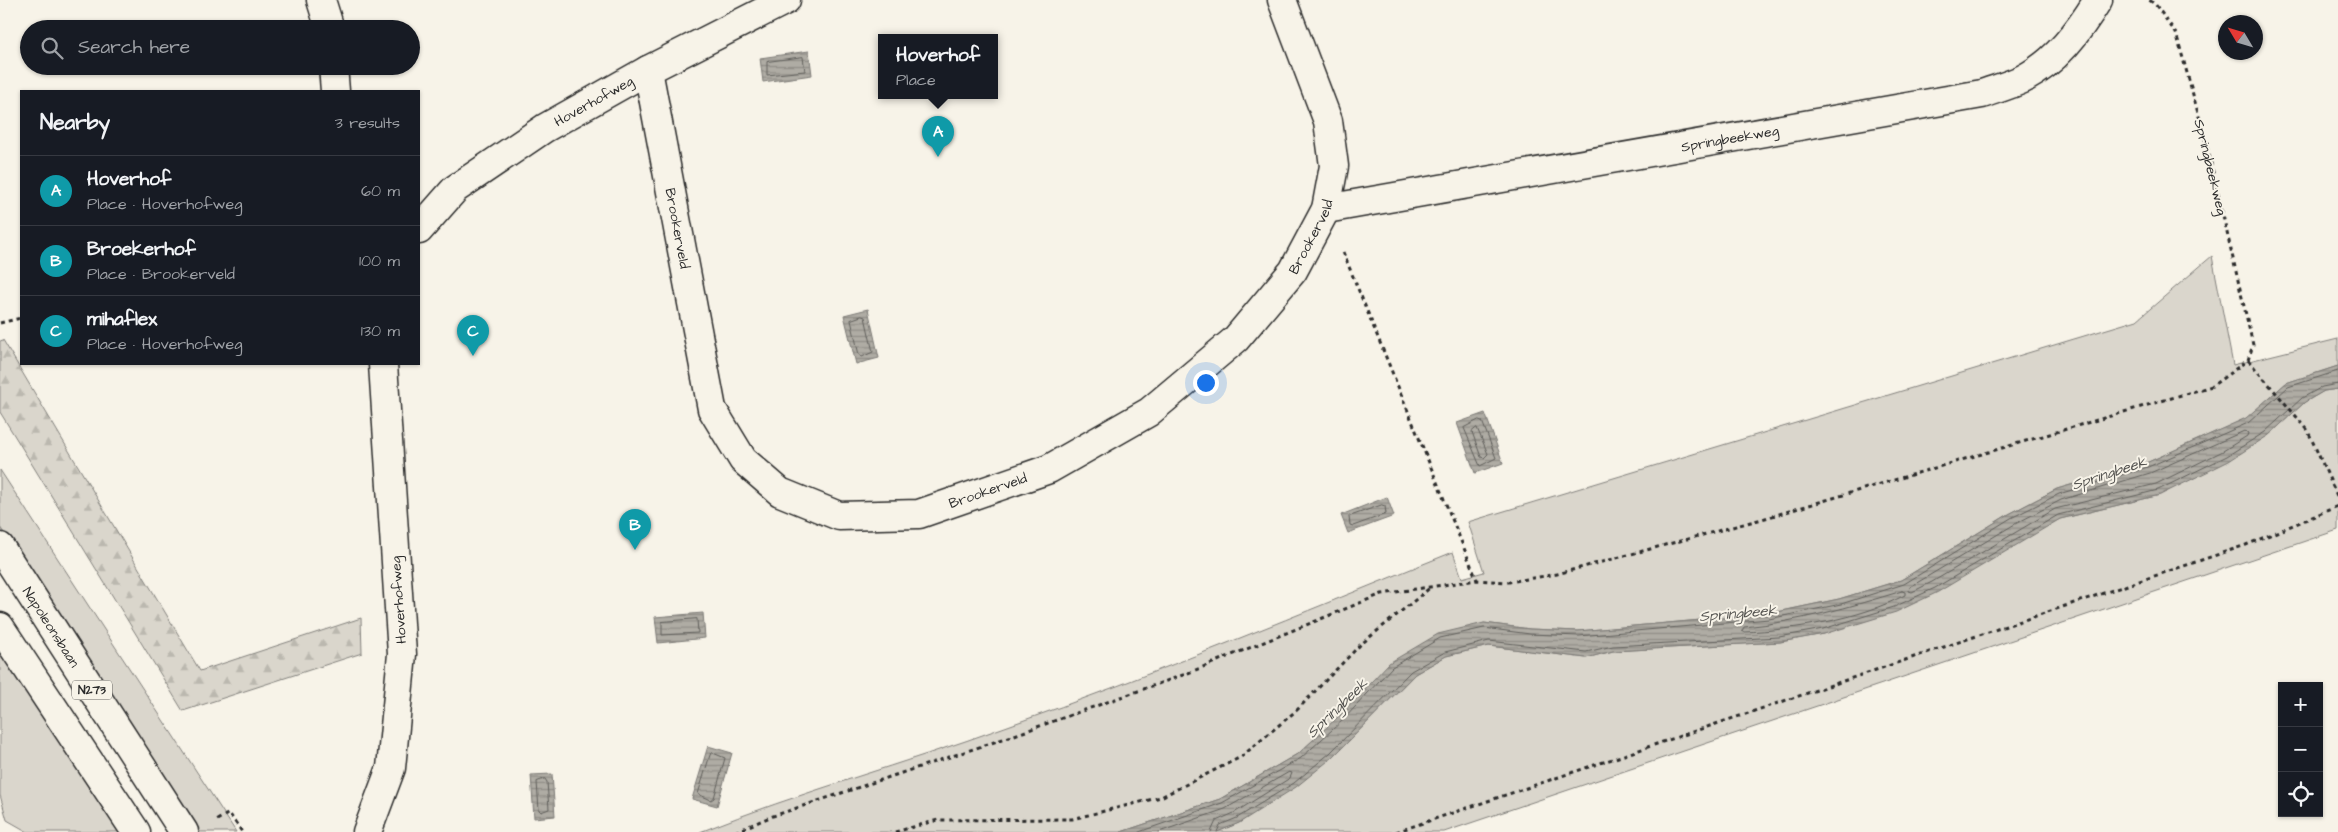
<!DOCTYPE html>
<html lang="en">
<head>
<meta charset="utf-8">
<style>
	body { margin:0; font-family:"Architects Daughter",sans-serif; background:#242831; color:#f1f3f6 }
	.controls { position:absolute; right:15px; bottom:15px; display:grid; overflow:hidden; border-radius:0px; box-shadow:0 1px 4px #0004 }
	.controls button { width:45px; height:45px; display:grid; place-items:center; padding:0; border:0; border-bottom:1px solid #363941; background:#171b24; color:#f1f3f6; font:25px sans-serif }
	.compass { position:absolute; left:2218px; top:15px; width:45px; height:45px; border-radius:50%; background:#171b24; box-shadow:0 1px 4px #0004; rotate:308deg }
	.you { position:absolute; left:1205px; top:382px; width:18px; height:18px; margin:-12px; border:4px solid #fff; border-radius:50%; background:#1a73e8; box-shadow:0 0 0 8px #1a73e833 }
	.badge { display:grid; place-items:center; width:32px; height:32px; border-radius:50%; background:#0f766e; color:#fff; font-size:16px; font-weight:700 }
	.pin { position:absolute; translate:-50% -41px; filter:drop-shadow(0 1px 2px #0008) }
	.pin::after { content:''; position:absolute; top:26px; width:18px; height:15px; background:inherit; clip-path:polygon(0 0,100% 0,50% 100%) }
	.popup { position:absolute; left:878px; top:34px; width:120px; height:65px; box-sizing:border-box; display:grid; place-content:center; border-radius:0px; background:#171b24; filter:drop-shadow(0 1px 4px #0005); font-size:16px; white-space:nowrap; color:#9ea1a6 }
	.popup b { font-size:19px; color:#f1f3f6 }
	.popup::after { content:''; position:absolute; left:50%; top:100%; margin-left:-10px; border:10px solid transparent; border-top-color:#171b24 }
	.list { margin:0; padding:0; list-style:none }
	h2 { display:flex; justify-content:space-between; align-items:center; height:65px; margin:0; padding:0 20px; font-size:21px }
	h2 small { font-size:16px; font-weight:400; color:#9ea1a6 }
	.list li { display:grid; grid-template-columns:32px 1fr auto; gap:15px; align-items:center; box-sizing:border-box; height:70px; padding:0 20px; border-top:1px solid #363941 }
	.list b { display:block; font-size:19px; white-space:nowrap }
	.list p { margin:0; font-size:16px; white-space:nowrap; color:#9ea1a6 }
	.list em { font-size:16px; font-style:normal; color:#9ea1a6 }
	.icon { flex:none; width:28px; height:28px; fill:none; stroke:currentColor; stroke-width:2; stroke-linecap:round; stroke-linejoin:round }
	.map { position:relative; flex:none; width:2338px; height:832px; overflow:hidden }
	.search { position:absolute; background:#171b24; box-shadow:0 1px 4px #0004; left:20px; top:20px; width:400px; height:55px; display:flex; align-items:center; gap:12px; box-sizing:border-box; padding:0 18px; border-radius:28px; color:#9ea1a6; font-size:19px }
	.panel { position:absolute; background:#171b24; box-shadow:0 1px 4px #0004; left:20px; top:90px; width:400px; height:275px; border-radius:0px }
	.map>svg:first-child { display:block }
	.green { fill:#dad6cc; stroke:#82807c }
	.forest { fill:url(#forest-firs); stroke:#82807c }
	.water { fill:url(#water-rules); stroke:#7a7874 }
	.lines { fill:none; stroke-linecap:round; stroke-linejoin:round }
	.shore { stroke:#605f5b; stroke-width:1 }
	.minor-casing { stroke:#2b2b2b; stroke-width:31 }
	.primary-casing { stroke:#2b2b2b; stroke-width:31 }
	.path { stroke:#2b2b2b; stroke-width:3; stroke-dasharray:4 4; stroke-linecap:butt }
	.minor { stroke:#f7f3e8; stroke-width:28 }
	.primary { stroke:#f7f3e8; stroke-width:28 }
	.labels { text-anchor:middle; stroke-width:4; stroke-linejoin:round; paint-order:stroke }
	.shield { fill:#f7f3e8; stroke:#686764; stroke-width:1 }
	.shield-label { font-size:12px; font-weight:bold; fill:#2b2b2b }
	.street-label { font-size:14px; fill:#2b2b2b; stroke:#f7f3e8 }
	.water-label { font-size:15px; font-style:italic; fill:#53524f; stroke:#f7f3e8 }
</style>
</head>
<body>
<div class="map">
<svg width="2338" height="832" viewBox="0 0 2338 832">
	<defs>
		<pattern id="forest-firs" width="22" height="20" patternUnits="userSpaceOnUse" patternTransform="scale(1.25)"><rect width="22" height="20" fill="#dad6cc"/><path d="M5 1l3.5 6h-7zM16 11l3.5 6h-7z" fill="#bbb8af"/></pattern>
		<pattern id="water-rules" width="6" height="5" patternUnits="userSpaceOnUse" patternTransform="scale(1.25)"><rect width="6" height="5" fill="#afaca4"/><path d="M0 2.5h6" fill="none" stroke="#8f8c86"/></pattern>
	</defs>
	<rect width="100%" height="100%" fill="#f7f3e8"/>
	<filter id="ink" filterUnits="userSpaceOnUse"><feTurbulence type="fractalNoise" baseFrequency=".02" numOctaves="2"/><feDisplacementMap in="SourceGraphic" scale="10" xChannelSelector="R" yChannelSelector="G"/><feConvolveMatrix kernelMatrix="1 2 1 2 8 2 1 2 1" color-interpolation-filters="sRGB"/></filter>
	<g filter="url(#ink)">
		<g class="green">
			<path d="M2212,256L2233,365L2338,339V366L2286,383L2247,418L2146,463L2057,489L2009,514L1901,580L1839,599L1768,614L1578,631L1530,629L1484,623L1339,716L1299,753L1220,799L1121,832H700C800,792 904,764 1005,727C1156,674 1304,612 1453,552L1462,578L1484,572L1468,522L2137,320Z"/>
			<polygon points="2338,389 2338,530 1444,832 1217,832 1239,823 1333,757 1415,674 1446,656 1489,646 1586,658 1613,651 1780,642 1824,634 2060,519 2160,495 2269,435 2305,402 2324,391"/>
			<polygon points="0,470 236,832 197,832 0,527"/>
			<polygon points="0,652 120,832 28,832 7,820 0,795"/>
		</g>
		<polygon class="forest" points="3,340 200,671 361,618 362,653 183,711 0,412 0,341"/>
		<g class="water">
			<polygon points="809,51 812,75 763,82 760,58"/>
			<polygon points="868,309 879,358 856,364 844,315"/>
			<polygon points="2338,366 2338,389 2324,391 2305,402 2269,435 2229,461 2160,495 2060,519 1938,592 1896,612 1824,634 1780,642 1613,651 1586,658 1489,646 1446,656 1415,674 1333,757 1296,787 1239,823 1217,832 1121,832 1220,799 1299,753 1339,716 1389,663 1438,634 1484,623 1530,629 1578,631 1768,614 1839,599 1901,580 2009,514 2057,489 2146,463 2246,418 2286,383"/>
			<polygon points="1485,413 1503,463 1475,473 1457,423"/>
			<polygon points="1387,497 1394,516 1348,533 1341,515"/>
			<polygon points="703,613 705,638 658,643 655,617"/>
			<polygon points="708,746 732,753 717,806 692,799"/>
			<polygon points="552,774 555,816 534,818 531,775"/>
		</g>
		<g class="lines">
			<g class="shore">
				<polygon points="803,57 805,71 767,75 767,62"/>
				<polygon points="862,316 865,317 873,352 862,357 859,355 851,320"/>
				<polygon points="1479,420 1482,421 1496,458 1480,466 1464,428"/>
				<polygon points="1477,428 1488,454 1484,458 1481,457 1472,432"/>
				<polygon points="2245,431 2248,433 2247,436 2223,451 2156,484 2055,509 1932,582 1912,592 1909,591 1910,587 2015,524 2061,500 2150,473"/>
				<polygon points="1382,505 1385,506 1386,514 1353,526 1350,525 1349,517"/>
				<path d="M1902,591L1905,592V595C1860,619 1795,630 1744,632L1742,631L1744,627C1798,622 1850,607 1902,591Z"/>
				<polygon points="697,619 698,633 662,635 662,622"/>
				<polygon points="713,753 725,758 714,798 711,800 698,794 710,755"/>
				<polygon points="545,779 547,782 549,809 541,812 539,810 537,782"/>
				<polyline points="1139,832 1222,803 1301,758 1343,720 1392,667 1440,638 1484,628 1530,634 1579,636 1769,619 1841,604 1904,584 2011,518 2059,494 2148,467 2248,423 2288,387 2338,371"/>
				<polyline points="1159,832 1225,809 1289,772 1292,773 1290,778 1234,813 1216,821 1211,832"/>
				<polyline points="1217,832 1220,825 1237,818 1294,783 1330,753 1411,671 1445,652 1489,641 1586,652 1613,646 1779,637 1823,629 1894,607 1935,588 2058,515 2158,490 2227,456 2265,432 2302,398 2322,387 2338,384"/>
			</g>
			<defs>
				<g id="minor">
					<polyline points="321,0 330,29"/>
					<polyline points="333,66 335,91"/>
					<path id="s1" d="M648,70L712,409L743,460L780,492L839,516L919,514L1049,469L1149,412L1236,339L1293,271L1326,209L1334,166L1328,121L1282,0"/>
					<path id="s2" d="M1326,209L1982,94C1996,89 2010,85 2023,79C2056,62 2079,31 2098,0"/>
					<path id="s3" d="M419,230L455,189L545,128L648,70L786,0"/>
					<polyline points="367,832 391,768 402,654 383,364"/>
				</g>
				<g id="primary">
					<path id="s4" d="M0,547L184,832"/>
					<polyline points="0,627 136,832"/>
				</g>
			</defs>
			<use href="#minor" class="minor-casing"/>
			<use href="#primary" class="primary-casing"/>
			<g class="path">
				<polyline points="1343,252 1477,580"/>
				<polyline points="0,323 21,318"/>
				<polyline points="2248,360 2307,429 2338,498"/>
				<polyline points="217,820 229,813 242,832"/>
				<polyline points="735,832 770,817 1009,737 1183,675 1382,594 1477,580 1509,582 1557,574 1762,519 2212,386 2248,360 2253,345 2206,142 2176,33 2155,4 2149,0"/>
				<polyline points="895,832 938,820 1072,819 1161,797 1241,757 1297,710 1360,645 1431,587"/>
				<polyline points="1396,832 2246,545 2338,506"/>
			</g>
			<use href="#minor" class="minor"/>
			<use href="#primary" class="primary"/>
		</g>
	</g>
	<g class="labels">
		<rect class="shield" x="72" y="680.5" width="40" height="19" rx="4"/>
		<g class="shield-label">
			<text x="92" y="694">N273</text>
		</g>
		<g class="street-label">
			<text dy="5" stroke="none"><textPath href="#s3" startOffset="219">Hoverhofweg</textPath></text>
			<text dy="5" stroke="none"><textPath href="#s2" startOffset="410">Springbeekweg</textPath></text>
			<text transform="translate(2211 167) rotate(76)" y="5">Springbeekweg</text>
			<text dy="5" stroke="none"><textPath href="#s1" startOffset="161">Brookerveld</textPath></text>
			<text dy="5" stroke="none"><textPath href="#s1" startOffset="1091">Brookerveld</textPath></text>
			<text dy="5" stroke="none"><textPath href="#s1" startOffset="670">Brookerveld</textPath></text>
			<text transform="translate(398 600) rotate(-94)" y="5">Hoverhofweg</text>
			<text dy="5" stroke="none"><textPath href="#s4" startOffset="95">Napoleonsbaan</textPath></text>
		</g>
		<g class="water-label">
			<text transform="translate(2109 473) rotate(-18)" y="5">Springbeek</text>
			<text transform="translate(1738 613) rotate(-5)" y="5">Springbeek</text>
			<text transform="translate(1337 708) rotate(-44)" y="5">Springbeek</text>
		</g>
	</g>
</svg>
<div class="controls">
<button>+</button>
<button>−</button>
<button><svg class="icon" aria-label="locate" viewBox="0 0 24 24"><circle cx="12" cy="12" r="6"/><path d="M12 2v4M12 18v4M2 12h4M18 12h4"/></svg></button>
</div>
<svg class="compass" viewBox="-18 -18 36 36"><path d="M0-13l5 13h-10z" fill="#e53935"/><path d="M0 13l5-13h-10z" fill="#9ea1a6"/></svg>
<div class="you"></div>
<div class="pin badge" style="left:938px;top:157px;background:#0f9aa8">A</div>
<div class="popup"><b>Hoverhof</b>Place</div>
<div class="pin badge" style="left:635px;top:550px;background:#0f9aa8">B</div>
<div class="pin badge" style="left:473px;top:356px;background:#0f9aa8">C</div>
<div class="search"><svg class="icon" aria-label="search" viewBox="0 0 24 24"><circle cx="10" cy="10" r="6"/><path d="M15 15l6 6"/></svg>Search here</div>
<section class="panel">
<h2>Nearby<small>3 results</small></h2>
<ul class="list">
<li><span class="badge" style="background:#0f9aa8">A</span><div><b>Hoverhof</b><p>Place · Hoverhofweg</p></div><em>60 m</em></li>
<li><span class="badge" style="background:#0f9aa8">B</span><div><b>Broekerhof</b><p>Place · Brookerveld</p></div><em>100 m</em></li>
<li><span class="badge" style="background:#0f9aa8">C</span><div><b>mihaflex</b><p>Place · Hoverhofweg</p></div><em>130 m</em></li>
</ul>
</section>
</div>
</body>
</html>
